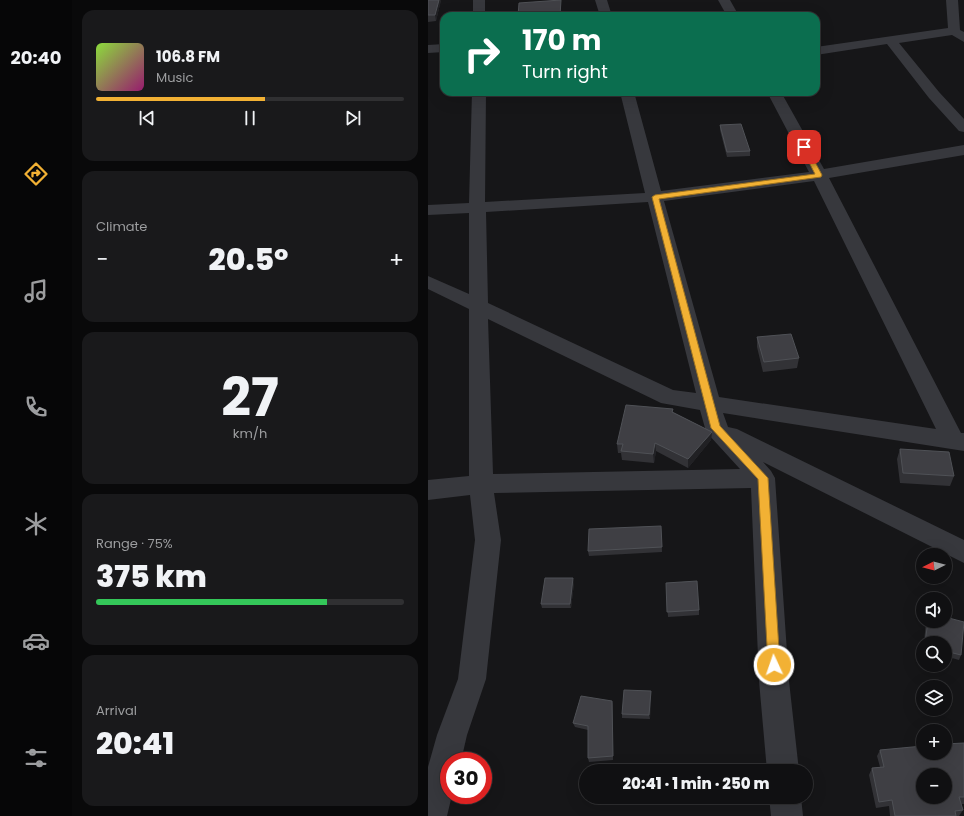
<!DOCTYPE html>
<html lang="en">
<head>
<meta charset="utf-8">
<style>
  body { margin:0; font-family:Poppins,sans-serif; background:#19191b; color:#f1f3f6; height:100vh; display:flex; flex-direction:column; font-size:15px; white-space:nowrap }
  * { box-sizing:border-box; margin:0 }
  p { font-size:13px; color:#9c9d9f }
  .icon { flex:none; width:22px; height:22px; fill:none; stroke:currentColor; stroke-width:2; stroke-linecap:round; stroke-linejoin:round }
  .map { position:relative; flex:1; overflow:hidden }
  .drawer { display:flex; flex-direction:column; gap:10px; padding:10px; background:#09090a; width:356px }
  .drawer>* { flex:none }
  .banner { position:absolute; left:12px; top:12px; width:380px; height:84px; border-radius:12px; box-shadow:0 4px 16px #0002,0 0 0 1px #303032; background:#0b6e4f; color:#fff; overflow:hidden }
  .needle { width:26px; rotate:264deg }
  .fabs { position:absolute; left:488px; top:548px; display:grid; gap:8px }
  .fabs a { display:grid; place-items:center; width:36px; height:36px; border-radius:50%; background:#101012; box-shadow:0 4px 16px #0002,0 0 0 1px #303032; font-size:20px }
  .speed { position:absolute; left:12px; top:752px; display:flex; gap:8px; font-size:20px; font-weight:700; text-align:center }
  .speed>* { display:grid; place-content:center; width:52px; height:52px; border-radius:50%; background:#101012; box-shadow:0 4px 16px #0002,0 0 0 1px #303032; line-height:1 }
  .speed .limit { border:6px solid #d22; background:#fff; color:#111 }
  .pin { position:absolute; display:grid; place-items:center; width:34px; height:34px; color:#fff; margin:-17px; border-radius:8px; box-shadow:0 2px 6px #0006 }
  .me { position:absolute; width:44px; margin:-22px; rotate:357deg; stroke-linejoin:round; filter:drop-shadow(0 0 3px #0008) }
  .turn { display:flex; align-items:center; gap:14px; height:84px; padding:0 16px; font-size:18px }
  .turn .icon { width:52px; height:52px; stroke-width:2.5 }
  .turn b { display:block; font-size:28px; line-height:34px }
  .big { font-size:30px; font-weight:800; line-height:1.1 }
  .drawer .card { flex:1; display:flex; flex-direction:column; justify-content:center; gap:6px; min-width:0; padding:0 14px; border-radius:12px; background:#19191b }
  .drawer .dial { align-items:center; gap:0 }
  .dial b { font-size:52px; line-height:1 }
  .song { display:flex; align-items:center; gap:12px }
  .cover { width:48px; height:48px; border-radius:6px; background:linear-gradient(135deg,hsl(90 70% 55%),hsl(320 70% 35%)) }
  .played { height:4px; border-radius:2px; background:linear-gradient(90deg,#f2b134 55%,#303032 55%) }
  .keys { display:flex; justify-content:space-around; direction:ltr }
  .heat { display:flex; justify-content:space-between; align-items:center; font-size:22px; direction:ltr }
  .charge { height:6px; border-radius:3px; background:linear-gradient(90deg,#34c759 75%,#303032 0) }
  .trip { position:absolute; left:151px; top:764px; width:234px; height:40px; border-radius:20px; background:#101012; box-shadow:0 4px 16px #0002,0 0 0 1px #303032; font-weight:800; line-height:40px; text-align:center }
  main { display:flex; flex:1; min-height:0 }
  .menu { display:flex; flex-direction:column; width:72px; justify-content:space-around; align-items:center; background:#060607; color:#9c9d9f }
  .menu .icon { width:28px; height:28px }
  .menu .selected { color:#f2b134 }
  .menu b { font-size:18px; color:#f1f3f6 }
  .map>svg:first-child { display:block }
</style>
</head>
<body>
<main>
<nav class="menu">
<b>20:40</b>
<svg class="icon selected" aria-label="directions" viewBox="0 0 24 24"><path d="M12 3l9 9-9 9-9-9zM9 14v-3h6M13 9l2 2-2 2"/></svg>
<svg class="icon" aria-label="music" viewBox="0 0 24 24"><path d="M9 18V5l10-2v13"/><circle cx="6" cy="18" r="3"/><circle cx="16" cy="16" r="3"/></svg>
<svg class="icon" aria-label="phone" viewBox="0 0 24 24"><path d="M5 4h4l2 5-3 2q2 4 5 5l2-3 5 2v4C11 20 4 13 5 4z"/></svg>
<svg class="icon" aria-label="climate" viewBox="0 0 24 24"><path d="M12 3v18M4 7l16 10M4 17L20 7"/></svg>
<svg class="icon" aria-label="car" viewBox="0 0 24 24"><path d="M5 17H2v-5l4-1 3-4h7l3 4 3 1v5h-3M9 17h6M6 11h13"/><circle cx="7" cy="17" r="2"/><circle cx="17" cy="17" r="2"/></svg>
<svg class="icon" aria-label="filters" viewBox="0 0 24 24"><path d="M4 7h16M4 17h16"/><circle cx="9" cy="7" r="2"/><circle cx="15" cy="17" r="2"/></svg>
</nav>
<section class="drawer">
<div class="card">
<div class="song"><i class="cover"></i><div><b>106.8 FM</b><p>Music</p></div></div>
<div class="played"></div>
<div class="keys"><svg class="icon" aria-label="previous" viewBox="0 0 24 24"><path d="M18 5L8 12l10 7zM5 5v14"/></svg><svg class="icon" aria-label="pause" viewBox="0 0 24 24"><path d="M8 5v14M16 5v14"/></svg><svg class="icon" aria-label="next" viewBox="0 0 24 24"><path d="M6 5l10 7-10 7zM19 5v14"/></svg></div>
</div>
<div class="card"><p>Climate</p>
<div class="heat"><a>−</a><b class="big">20.5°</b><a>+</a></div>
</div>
<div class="card dial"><b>27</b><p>km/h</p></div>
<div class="card"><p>Range · 75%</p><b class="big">375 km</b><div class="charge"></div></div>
<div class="card"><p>Arrival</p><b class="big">20:41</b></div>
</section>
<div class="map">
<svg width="536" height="816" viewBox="0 0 536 816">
  <rect width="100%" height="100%" fill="#161618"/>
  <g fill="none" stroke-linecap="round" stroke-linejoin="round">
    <path fill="#37383d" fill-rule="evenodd" d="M45,0H57V16H45Z
      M167,0H179L184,16H172Z
      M290,0H302L311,16H299Z
      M518,0H530L532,30L536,32V42L524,35L471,43L511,92L536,119V132L531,131L501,98L459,44L388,55V47L520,28Z
      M16,44V52L0,53V45Z
      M44,92H58L57,202L217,193L192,92H206L233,191L381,172L339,92H353L396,169L536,145V155L401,178L533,433H536V451L295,413L300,427L309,429L536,540V563L335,462L343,471L347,478L361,681L371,771H339L331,681L323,488L66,493L73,540L58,679L39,735L33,761H21V795H24L19,816H0V767L9,735L30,679L47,540L42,495L0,500V480L41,476V309L0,289V276L41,294V213L0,215V205L41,203ZM386,181L508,429L291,397L236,201ZM220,202L268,393L245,390L60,303L58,212ZM60,319L233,403L272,410L277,428L280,434L312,469L65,474Z
      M341,797H373L375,816H343Z"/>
  </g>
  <path fill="#323236" d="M0,0H13L8,21L0,22Z
    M292,125L322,151V156L299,157L292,130Z
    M329,337L371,358L369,368L335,372L329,347Z
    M245,409V412L284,432L283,440L260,468L228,451L226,463L194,460L193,453H190L189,444Z
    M472,449L526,476L522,486L472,483L469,459Z
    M233,526L234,552L161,556L160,551Z
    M146,583L143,608H114L113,604Z
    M238,583L271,610V615L240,617Z
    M498,621H517L533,655L531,660L517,656V643H496Z
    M223,691V695L222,719L194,718V714Z
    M184,701L185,706V760L161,762L160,758V730L147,727L145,723Z
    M536,743V804H533L535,810L531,816H462L461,806L448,808L441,775L444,768L452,767L449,756L452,750Z"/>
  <path fill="#212124" d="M11,0H13L8,21L7,15Z
    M284,432L283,440L260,468V459Z
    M227,443L228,451L226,463L225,454Z
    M145,578L146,583L143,608L142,604Z
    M223,691V695L222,719L221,715Z
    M184,701L185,706V760V756Z"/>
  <path fill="#3f3f44" stroke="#4f5156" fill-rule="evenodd" d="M0,0H11L7,15H0Z
    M133,0L132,16H90L91,3Z
    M313,124L322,151L299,152L292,125Z
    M363,334L371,358L336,362L329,337Z
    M198,405L245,409L244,412L284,432L260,459L227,443L225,454L193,451L195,444H189Z
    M472,449L521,452L526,476L475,473Z
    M233,526L234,547L160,551L161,529Z
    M117,578H145L142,604H113Z
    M269,581L271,610L239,612L238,583Z
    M517,617L536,622L533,655L517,651V643H497L500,621H517Z
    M196,690L223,691L221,715L194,714Z
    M153,696L184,701L185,756L160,758V726L145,723Z
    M536,743V797H531L535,810L527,811L528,816H467L464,800L451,802L444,768L456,767L452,750L495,746V753H517V744ZM495,775H517V797H495Z"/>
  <path fill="#f2b134" stroke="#9d7322" d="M374,146L379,147L394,175L393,177L231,199L292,426L340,478L352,665L350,669L346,671L341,669L340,665L330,479L283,428L224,197L227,195L387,174L373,147Z"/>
</svg>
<div class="fabs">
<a><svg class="needle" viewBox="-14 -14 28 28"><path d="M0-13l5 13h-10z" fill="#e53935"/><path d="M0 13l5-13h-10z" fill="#9c9d9f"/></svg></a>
<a><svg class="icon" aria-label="sound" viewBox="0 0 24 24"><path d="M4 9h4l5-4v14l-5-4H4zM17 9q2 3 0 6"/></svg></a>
<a><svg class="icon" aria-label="search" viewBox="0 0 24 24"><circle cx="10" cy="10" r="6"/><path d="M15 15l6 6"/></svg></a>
<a><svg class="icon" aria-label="layers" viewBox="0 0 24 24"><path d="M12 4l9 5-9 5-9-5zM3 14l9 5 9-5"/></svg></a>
<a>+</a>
<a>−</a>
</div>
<div class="speed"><div class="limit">30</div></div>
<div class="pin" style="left:376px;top:147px;background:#d93025"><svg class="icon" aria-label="arrive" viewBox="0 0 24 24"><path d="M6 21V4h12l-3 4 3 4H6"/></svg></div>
<svg class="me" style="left:346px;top:665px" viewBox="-20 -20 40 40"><circle r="17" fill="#f2b134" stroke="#fff" stroke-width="3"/><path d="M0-11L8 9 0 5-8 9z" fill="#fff"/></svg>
<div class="trip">20:41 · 1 min · 250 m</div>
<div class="banner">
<div class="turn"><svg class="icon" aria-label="right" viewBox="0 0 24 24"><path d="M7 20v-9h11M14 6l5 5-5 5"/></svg><div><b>170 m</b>Turn right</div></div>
</div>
</div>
</main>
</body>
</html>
